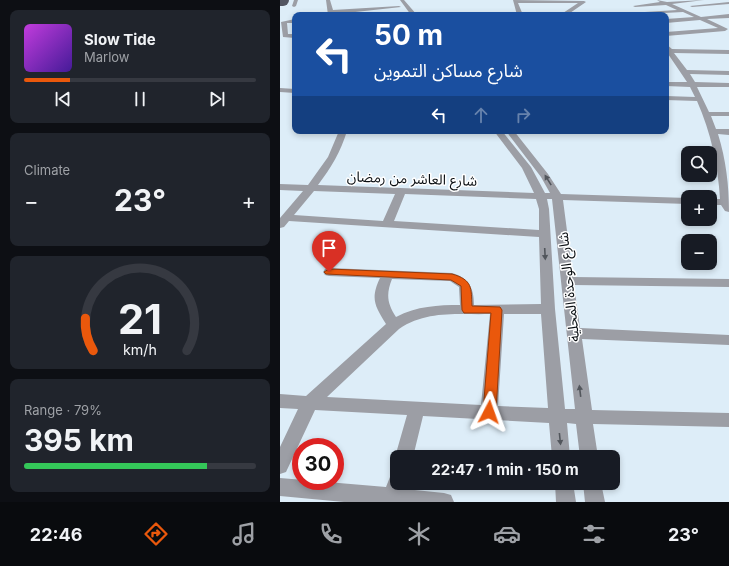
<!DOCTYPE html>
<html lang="en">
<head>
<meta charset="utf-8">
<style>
  body { margin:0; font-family:Inter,"Noto Sans Arabic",sans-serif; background:#20242c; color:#f1f3f6; height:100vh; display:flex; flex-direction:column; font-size:15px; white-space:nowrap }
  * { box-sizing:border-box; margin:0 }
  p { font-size:13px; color:#9ea1a6 }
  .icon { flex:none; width:22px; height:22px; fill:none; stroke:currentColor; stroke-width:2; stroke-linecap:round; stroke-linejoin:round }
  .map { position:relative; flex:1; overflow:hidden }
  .details { display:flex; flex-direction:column; gap:10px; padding:10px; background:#0d0f14; width:280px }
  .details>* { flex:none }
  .top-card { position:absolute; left:12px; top:12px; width:377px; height:122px; border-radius:8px; box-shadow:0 2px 6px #0003; background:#1a4fa0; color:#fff; overflow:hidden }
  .buttons { position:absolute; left:401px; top:146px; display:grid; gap:8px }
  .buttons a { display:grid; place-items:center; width:36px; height:36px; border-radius:8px; background:#171b24; box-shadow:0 2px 6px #0003; font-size:20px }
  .speed { position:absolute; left:12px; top:438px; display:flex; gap:8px; font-size:20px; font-weight:700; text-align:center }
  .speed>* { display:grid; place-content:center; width:52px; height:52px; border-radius:50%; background:#171b24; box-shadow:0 2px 6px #0003; line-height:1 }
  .speed .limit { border:6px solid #d22; background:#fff; color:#111 }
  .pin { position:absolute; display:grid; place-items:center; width:34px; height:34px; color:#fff; margin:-41px -17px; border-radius:50% 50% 50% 0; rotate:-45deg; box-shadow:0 0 4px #0007 }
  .pin .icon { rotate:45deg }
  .me { position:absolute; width:44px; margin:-22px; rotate:4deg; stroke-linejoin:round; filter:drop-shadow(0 0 3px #0008) }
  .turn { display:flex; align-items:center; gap:14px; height:84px; padding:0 16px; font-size:18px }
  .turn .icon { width:52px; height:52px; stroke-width:2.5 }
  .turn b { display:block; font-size:28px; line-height:34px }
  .lanes { display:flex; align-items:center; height:38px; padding:0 16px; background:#0003; justify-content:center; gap:20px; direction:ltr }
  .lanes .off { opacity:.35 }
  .big { font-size:30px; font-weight:700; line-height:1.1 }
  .details .tile { flex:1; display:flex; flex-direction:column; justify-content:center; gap:6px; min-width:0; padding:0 14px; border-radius:8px; background:#20242c }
  .details .dial { align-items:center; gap:0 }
  .dial svg { height:104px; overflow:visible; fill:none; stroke:#363941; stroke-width:7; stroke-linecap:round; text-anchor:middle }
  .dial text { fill:#f1f3f6; stroke:none }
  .song { display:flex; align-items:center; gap:12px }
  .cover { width:48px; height:48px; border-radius:6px; background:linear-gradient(135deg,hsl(290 70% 55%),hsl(260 70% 35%)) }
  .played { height:4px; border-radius:2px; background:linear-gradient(90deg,#ea580c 20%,#363941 20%) }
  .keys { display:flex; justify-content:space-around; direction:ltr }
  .heat { display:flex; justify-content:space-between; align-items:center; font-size:22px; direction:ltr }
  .charge { height:6px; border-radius:3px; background:linear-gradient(90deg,#34c759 79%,#363941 0) }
  .trip { position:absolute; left:110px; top:450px; width:230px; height:40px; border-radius:8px; background:#171b24; box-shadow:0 2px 6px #0003; font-weight:700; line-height:40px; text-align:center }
  .menu { display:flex; height:64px; justify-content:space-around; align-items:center; background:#090b0e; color:#9ea1a6 }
  .menu .icon { width:28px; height:28px }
  .menu .current { color:#ea580c }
  .menu b { font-size:18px; color:#f1f3f6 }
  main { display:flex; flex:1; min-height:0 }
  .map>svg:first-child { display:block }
</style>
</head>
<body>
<main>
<section class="details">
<div class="tile">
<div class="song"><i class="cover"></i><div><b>Slow Tide</b><p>Marlow</p></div></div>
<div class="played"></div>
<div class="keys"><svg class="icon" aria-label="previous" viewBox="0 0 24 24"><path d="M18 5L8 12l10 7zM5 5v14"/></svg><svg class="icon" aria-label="pause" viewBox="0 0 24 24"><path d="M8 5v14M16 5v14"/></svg><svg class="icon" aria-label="next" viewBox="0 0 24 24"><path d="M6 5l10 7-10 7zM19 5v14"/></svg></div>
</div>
<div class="tile"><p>Climate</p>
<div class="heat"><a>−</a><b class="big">23°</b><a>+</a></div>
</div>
<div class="tile dial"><svg viewBox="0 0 100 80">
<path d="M14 69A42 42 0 1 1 86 69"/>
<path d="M14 69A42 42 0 0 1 8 44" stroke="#ea580c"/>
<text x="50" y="56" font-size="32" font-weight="700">21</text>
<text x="50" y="72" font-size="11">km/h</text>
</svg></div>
<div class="tile"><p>Range · 79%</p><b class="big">395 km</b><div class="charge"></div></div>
</section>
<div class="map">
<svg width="449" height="502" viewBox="0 0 449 502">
  <rect width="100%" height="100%" fill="#ddedf8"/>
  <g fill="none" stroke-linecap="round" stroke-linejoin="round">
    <path fill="#9c9ea5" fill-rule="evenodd" d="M14,0H18L16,6L14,7L12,6Z
      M46,0H50L53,10L119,6L121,7L48,15Z
      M120,0H124L137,15H131Z
      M233,0L304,1L306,2L287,15H280L298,3H238L243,15H237Z
      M377,0L387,2L424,0L392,4L421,17L449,14V18L427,19L448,29L445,31L386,36V32L438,28L420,20L386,23V19L414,17L403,12L346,15L349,13L397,10L386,5L355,7L353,6L380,2Z
      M449,2V4L412,7L410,6Z
      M15,19V23H7L8,34H15V38L3,37L1,22Z
      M386,44L392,49L449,50V54L394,53L407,70L449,71V75L410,74L415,82L449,83V87H417L429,112H449V116H431L436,129H449V135L438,134C446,160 449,185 449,212L445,211L441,205H430V199H440C438,165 431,133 417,101L386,100V96L415,97L410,87L386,86V82H407L386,51Z
      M0,88L15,89V93L0,92Z
      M59,131H67C61,151 51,168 38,185L254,193L242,168L214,131H222L251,167L265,193H270L261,177L226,131H234L268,174L281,194L408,198V204L283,200L293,277L449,279V287L294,285L300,328L449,335V345L302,339L312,410L449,413V427L313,424L318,457H300L296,424L287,423L290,457H272L269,423L143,416L133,457H117V461L115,457L127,415L35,410L6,472L0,474V447L18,409L0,408V394L26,396L106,324C95,306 90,299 100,278L49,276L45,275L43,272L45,269L49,268L172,273C189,278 194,288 194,305L261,304L259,237L9,221L4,227L0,228V218L23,191L0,190V184L28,185L48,157ZM34,191L115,194L103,221L14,215ZM125,194L256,199L259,209V230L114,221ZM267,199H272L295,409H285L275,309L269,209ZM112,279L170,281L179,287L180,305C158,305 137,306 116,317C107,303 106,294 112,279ZM210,314L201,405L47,397L119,329C147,310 178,315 210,314ZM224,314H261L268,408L218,406Z
      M117,474V483H126L125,489L164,493L171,495L174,502H64L0,496V478L106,487L110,477Z
      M275,483H293L296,502H276Z
      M303,483H321L325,502H305Z"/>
    <path stroke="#525561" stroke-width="12" d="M0,0H3"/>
  </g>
  <defs><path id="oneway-solid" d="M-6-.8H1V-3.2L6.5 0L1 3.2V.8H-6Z"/></defs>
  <g fill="#52565c">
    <use href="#oneway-solid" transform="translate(268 180) rotate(-122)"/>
    <use href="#oneway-solid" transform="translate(265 254) rotate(87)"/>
    <use href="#oneway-solid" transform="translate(300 391) rotate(-97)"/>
    <use href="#oneway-solid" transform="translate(280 439) rotate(84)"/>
  </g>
  <path fill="#ea580c" stroke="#983908" d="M49,269L172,274C193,280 191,288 192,306L220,307L222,310L216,412L214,416L209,418L205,416L203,412L211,313H184L182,310L181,286L171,280L46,274L44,272Z"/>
  <g text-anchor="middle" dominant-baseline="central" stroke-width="3" stroke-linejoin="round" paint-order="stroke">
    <g font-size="14" fill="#090e12" stroke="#fff">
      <text transform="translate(132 178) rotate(2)">شارع العاشر من رمضان</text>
      <text transform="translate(288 287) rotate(-96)">شارع الوحدة المحلية</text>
    </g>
  </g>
</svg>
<div class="buttons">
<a><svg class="icon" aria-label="search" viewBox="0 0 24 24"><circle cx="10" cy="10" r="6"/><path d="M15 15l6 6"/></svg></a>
<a>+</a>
<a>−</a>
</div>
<div class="speed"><div class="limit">30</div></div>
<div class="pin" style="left:49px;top:272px;background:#d93025"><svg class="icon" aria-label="arrive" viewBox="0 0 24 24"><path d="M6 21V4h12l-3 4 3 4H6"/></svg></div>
<svg class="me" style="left:209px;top:412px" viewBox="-20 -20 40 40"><path d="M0-17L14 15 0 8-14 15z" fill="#ea580c" stroke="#fff" stroke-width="4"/></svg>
<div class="trip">22:47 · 1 min · 150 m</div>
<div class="top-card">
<div class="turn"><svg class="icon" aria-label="left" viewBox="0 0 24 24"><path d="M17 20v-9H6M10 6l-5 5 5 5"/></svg><div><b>50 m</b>شارع مساكن التموين</div></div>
<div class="lanes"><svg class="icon" aria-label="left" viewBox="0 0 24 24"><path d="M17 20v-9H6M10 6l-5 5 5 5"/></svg><svg class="icon off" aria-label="ahead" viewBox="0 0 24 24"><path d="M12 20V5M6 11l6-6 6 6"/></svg><svg class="icon off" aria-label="right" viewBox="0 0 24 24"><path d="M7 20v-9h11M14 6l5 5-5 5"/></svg></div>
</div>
</div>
</main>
<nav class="menu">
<b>22:46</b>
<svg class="icon current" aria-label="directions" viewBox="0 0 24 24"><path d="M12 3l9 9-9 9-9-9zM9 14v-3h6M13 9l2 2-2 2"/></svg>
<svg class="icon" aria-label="music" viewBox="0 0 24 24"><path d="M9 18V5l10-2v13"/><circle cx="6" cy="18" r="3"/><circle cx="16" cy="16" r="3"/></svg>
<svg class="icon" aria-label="phone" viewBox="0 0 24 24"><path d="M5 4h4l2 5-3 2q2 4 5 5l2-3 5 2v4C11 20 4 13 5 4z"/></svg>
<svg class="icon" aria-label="climate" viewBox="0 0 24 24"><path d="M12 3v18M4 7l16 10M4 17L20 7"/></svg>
<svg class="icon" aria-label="car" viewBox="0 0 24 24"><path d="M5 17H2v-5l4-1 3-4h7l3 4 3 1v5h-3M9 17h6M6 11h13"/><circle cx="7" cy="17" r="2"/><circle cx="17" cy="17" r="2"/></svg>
<svg class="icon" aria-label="filters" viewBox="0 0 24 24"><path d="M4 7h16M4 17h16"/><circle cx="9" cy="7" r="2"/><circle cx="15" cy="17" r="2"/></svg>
<b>23°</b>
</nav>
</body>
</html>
